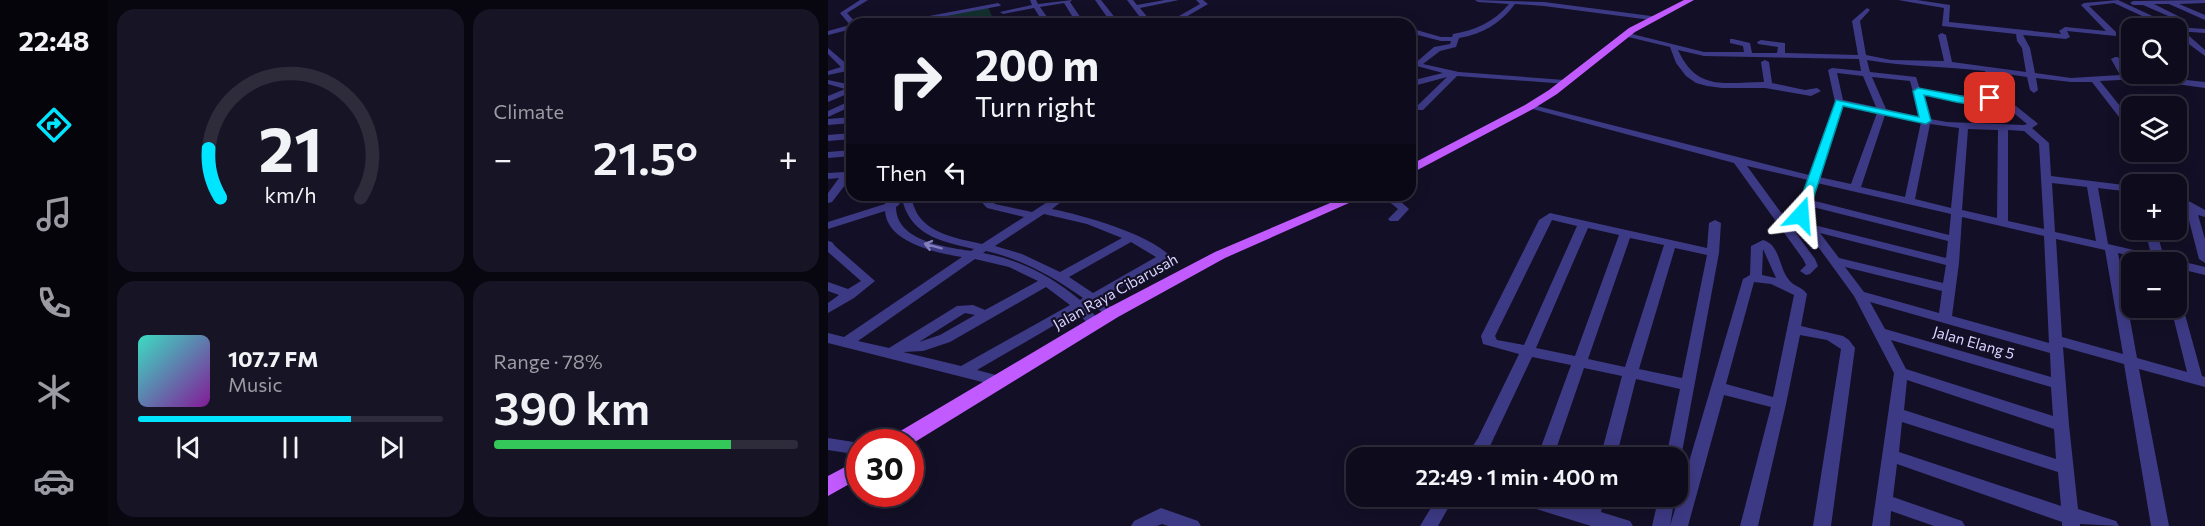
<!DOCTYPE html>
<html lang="en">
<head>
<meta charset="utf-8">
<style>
  body { margin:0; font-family:Commissioner,sans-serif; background:#171425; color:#f1f3f6; height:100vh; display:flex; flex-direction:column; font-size:22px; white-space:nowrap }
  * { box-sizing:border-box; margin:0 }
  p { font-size:20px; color:#9b9ba3 }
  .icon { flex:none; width:33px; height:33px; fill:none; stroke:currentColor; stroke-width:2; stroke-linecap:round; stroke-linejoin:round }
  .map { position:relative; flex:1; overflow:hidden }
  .sheet { display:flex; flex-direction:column; gap:9px; padding:9px; background:#08060f; width:720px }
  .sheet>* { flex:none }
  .hud { position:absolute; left:18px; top:18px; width:570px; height:183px; border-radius:18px; box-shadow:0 3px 15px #0003,0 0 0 2px #2e2b3b; background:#0e0b1c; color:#f1f3f6; overflow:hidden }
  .tools { position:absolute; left:1293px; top:18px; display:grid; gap:12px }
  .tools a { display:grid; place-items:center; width:66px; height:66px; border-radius:12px; background:#0e0b1c; box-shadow:0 3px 15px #0003,0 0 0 2px #2e2b3b; font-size:30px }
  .speed { position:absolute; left:18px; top:429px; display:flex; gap:12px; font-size:30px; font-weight:700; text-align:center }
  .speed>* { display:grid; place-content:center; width:78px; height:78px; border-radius:50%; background:#0e0b1c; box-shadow:0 3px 15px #0003,0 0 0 2px #2e2b3b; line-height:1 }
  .speed .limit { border:9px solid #d22; background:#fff; color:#111 }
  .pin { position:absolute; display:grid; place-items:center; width:51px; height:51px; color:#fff; margin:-26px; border-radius:12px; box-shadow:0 3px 9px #0006 }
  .me { position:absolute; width:66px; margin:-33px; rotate:19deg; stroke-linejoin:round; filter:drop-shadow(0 0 4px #0008) }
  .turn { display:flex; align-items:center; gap:21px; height:126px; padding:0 30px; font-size:27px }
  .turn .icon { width:78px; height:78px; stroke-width:2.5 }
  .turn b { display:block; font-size:42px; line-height:51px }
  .then { display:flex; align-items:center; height:57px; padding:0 30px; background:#0003; gap:12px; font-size:22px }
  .big { font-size:45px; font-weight:600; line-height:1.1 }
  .sheet .card { flex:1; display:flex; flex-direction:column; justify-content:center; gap:9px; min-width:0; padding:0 21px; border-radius:18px; background:#171425 }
  .sheet .dial { align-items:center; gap:0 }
  .dial svg { height:156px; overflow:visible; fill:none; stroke:#2e2b3b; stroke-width:7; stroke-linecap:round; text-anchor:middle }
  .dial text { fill:#f1f3f6; stroke:none }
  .song { display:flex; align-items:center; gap:18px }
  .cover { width:72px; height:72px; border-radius:9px; background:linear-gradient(135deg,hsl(170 70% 55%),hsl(290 70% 35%)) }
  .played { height:6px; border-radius:3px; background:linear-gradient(90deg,#00e5ff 70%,#2e2b3b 70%) }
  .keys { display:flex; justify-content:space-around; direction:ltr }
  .heat { display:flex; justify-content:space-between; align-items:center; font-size:33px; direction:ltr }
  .charge { height:9px; border-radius:4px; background:linear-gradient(90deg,#34c759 78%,#2e2b3b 0) }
  .sheet .tiles { flex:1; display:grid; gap:9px; grid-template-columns:repeat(2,1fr) }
  .trip { position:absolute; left:518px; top:447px; width:342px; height:60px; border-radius:18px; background:#0e0b1c; box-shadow:0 3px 15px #0003,0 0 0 2px #2e2b3b; font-weight:600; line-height:60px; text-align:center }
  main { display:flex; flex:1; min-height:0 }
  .dock { display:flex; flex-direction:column; width:108px; justify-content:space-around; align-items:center; background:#06040b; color:#9b9ba3 }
  .dock .icon { width:42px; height:42px }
  .dock .selected { color:#00e5ff }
  .dock b { font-size:27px; color:#f1f3f6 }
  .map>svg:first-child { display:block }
</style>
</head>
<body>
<main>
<nav class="dock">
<b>22:48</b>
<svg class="icon selected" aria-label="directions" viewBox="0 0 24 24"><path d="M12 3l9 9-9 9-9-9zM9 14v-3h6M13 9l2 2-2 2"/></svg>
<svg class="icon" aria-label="music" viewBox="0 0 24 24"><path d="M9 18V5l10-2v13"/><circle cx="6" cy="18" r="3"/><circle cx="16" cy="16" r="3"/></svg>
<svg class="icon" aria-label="phone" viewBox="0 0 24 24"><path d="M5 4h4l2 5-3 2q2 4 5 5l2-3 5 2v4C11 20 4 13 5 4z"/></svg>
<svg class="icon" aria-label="climate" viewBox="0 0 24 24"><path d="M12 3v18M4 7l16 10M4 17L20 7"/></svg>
<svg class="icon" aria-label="car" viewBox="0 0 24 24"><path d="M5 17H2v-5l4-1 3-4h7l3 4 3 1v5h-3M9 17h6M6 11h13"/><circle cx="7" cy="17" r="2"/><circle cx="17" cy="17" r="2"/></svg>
</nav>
<section class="sheet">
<div class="tiles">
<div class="card dial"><svg viewBox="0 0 100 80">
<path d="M14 69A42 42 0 1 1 86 69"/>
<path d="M14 69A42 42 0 0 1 8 44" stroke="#00e5ff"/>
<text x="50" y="56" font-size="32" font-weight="700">21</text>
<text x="50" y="72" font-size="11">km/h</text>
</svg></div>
<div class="card"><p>Climate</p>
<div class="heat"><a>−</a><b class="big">21.5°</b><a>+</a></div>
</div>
<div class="card">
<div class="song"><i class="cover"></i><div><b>107.7 FM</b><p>Music</p></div></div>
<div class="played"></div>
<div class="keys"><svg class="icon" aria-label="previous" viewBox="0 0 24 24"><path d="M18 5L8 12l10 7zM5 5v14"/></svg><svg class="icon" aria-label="pause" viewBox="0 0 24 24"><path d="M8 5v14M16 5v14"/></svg><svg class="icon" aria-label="next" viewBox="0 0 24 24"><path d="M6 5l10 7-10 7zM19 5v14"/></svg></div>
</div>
<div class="card"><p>Range · 78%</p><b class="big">390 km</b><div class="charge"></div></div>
</div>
</section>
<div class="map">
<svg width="1377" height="526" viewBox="0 0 1377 526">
  <rect width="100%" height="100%" fill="#130f26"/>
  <path fill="#12302f" d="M160,7L166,21L147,24H69Z"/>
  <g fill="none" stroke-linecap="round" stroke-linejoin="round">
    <path fill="#3d3a85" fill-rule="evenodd" d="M32,0H40L19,13L29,24H24V29L0,35V31L22,25L12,13Z
      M202,0H208L210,4L244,0L242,2L257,24H249L236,3L212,7L224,24H216L206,8L175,14L172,12L204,5Z
      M267,0H273L292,24H284Z
      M299,0H305L309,5L337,0H351L312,8L325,24H317Z
      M368,0H375L380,4L346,24H337L372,4Z
      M647,0L716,2L823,16L826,18L823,20L716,6L687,4C673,23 655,34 631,38L628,47L612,51L595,64L631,72L736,80H739V84L629,76L595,110H589V106L619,77L582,87V81L615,73L585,65L606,47L622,44L623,41H613L582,33V30L585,29L613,37H624L625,34C648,30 666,22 681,4L650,2Z
      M1070,0H1089L1122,5L1121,22L1233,34L1231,31L1237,27L1278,31L1253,5L1256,3L1290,0L1348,27L1377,29V33L1348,31V28H1340L1286,3L1261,6L1288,32V36L1239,31L1242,37L1238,39L1195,35L1202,48L1207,73L1243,78L1292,75L1283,59L1287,57H1290L1300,75H1312L1377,82V88L1312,79L1272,81L1304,121V131L1301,130L1264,82H1243L1208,78L1210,90L1206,93L1202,90L1199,77L1165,72L1170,89L1166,95L1168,100L1183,102L1208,122L1210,124L1204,128L1221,143L1223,176L1304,186V192L1270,188L1280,244L1323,254L1317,230H1328L1336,257L1377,267V275L1348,268V262H1327L1290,253L1309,358L1359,372L1343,308H1348V299L1353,300L1374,376L1377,377V387L1311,369L1341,526H1323L1296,364L1235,347L1241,425L1250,509L1288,521L1291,526L1252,524V526H1234V522L1069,464L1065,497L1134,521L1137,526H1106L1063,511L1062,526H1044L1066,373L1026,296L967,215L980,180L919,166L987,259L990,266L982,274L978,275L972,271L978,265L975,259L906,163L697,107L701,104L981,175L1007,102L1000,70L1004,68L1033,71L1031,59L876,56L850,50C869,92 897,82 936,82L933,62L937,60L941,62L944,83L977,90L989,88L993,91L983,96L937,88H894L879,86L868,83L858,76L848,63L842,47L796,36V32L876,52H916L915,46L902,43V39H905L922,43L924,53H949L950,47L930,44L929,42L933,40L957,43V53L1030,55L1024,21L1039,8L1042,10L1032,21L1038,55L1063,60L1116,61L1110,35L1114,33L1118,35L1124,62L1198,72L1194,48L1189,41L1188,34L1114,26L1116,8ZM1039,60C1078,67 1118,66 1157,71L1162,89L1158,95L1159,99L1092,89L1088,77L1042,72ZM1009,73L1035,76L1048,107L1015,100ZM1044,77L1082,81L1092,117L1058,109ZM1094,94L1177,106L1199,124L1196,125L1119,122L1102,119ZM1014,105L1049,113L1023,184L991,177ZM1057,115L1093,122L1077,197L1033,187ZM1102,124L1131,128L1123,208L1087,199ZM1140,129L1170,130L1169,218L1134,210ZM1180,130L1196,131L1211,144L1216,229L1180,221ZM989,183L1123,214L1121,235L983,200ZM1224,183L1259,187L1268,241L1227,232ZM981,206L1120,241L1118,258L986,225L979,215ZM1134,217L1216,236L1221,343L1124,316L1131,263ZM992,233L1118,265L1115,283L1011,258ZM1228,239L1277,250L1295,354L1234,337ZM1017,267L1114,291L1111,313L1036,292ZM1042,302L1222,353L1223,377L1057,329ZM1063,340L1223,387L1225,416L1078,369ZM1079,380L1226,429L1228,459L1076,410ZM1074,422L1230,472L1233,506L1071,452Z
      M1377,0V3L1351,4L1377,15V20L1341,4H1326L1358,20L1354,22L1315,5H1305L1302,3L1305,1Z
      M170,3L173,5L172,6L75,24H59Z
      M1348,32L1360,35L1377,50V56L1354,39L1348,37Z
      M0,48L21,66H24V70L0,75V71L13,67L0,54Z
      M0,80L24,85V92L0,102V96L17,89L0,84Z
      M24,100V106L0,117V111Z
      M24,117V123L0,125V119Z
      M24,133V139L0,141V135Z
      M24,150V156L0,158V152Z
      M24,166V176L4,202L0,203V193L11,178L0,179V173L16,172L20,167Z
      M1348,194L1377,210V217L1370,215L1377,239V263L1371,259L1358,209L1348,202Z
      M58,195H68V201L72,204L68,207C68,241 117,247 143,251L146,249C111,241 81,235 73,195H83C84,200 85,205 87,209C97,234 132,239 154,244L196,217L159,208L147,195H158L167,204L204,212L230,195H242L224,209C254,215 322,234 343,257L273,299L291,313L289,316H279L263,304L259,307L274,323L272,326H262L249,312L149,370L175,377L177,381L175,385L170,386L0,343V333L16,337L134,257C109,253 59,243 57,211L0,229V222L57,204ZM216,214L259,224L294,238L232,272L194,254L167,246ZM303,242L328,257L265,293L241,277ZM158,251C194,259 226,277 255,298L252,300C223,276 193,260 155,253ZM147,259L181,267L210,281L157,310L145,305L129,306L61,348L30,341ZM218,287L242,305L133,366L75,352L95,351L122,342ZM137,313L147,315L112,335L91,342Z
      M553,195H565L581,209L570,221H562L560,219L570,209Z
      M722,213L879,248L881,223L887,220L893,223L891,253L852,463L849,464V458H838L852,389L808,379L788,458H772L794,376L756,368L725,458H709L743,365L704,357L662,446L654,458H637L650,438L691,354L655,344L653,336L711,220ZM724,220L749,226L696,345L669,340L667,336ZM760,228L791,235L747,356L708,348ZM802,238L836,245L797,367L760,359ZM847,248L879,255L854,378L811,369Z
      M935,240C954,245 950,272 964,283C969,287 975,288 979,294L973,326L1015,336L1021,340L1027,348L1003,526H985L1013,349L999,340L972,335L958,404L930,526H912L943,407L896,395L860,526H842L915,279L922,275L923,246ZM935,249L948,278L934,275ZM926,282L943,284L966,295L945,397L898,384Z
      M0,241L4,242L7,246L47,281L26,298L0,313V303L11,295L0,291V282L20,289L33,281L0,252Z
      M0,438L32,443V455L0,450Z
      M610,496H627L610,526H592Z
      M681,496H717L757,508L760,496H777L773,512L802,521L805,526H763L689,503L683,501Z
      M831,496H847L842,526H824Z
      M333,508L370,521L373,526H340L334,524L329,526H303L306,521Z"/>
    <path fill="#c25bff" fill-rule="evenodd" d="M856,0H866L807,32L729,94L705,109L582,174V165L697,105L721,90L801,28Z
      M521,195H539L397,258L290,317L82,445V442H61L64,436L278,309L387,252Z
      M32,459V478L0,496V476Z"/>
  </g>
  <defs><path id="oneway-shaft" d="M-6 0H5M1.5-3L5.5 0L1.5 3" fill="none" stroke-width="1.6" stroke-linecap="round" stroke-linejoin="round" transform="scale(1.5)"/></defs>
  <use stroke="#837fbc" href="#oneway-shaft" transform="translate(105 246) rotate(-165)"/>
  <path fill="#00e5ff" stroke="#0095a6" stroke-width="1.5" d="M1090,88L1149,99H1158L1162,95L1169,102C1156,111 1113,98 1096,95L1103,121L1098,124L1015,106L980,215L978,218H969L967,215L1008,100L1091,117L1085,91Z"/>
  <g text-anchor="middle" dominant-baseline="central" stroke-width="4.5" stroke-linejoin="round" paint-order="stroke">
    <g font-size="15" fill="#d9d4ff" stroke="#130f26">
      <text transform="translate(287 291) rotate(-29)">Jalan Raya Cibarusah</text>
      <text transform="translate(1146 342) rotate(16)">Jalan Elang 5</text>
    </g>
  </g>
</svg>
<div class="tools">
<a><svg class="icon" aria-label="search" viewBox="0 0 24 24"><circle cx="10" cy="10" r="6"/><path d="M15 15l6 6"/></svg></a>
<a><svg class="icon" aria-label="layers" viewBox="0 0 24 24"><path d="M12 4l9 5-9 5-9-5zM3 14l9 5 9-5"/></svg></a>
<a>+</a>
<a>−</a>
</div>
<div class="speed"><div class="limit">30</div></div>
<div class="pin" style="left:1162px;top:98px;background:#d93025"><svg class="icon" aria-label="arrive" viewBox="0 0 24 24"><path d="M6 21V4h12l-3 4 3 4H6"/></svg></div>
<svg class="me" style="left:973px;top:215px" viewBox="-20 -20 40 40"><path d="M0-17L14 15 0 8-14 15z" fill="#00e5ff" stroke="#fff" stroke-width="4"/></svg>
<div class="trip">22:49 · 1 min · 400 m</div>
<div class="hud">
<div class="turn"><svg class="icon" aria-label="right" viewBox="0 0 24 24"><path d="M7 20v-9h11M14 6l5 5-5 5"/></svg><div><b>200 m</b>Turn right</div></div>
<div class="then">Then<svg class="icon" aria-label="left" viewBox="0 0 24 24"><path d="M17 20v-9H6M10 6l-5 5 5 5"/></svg></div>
</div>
</div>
</main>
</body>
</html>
